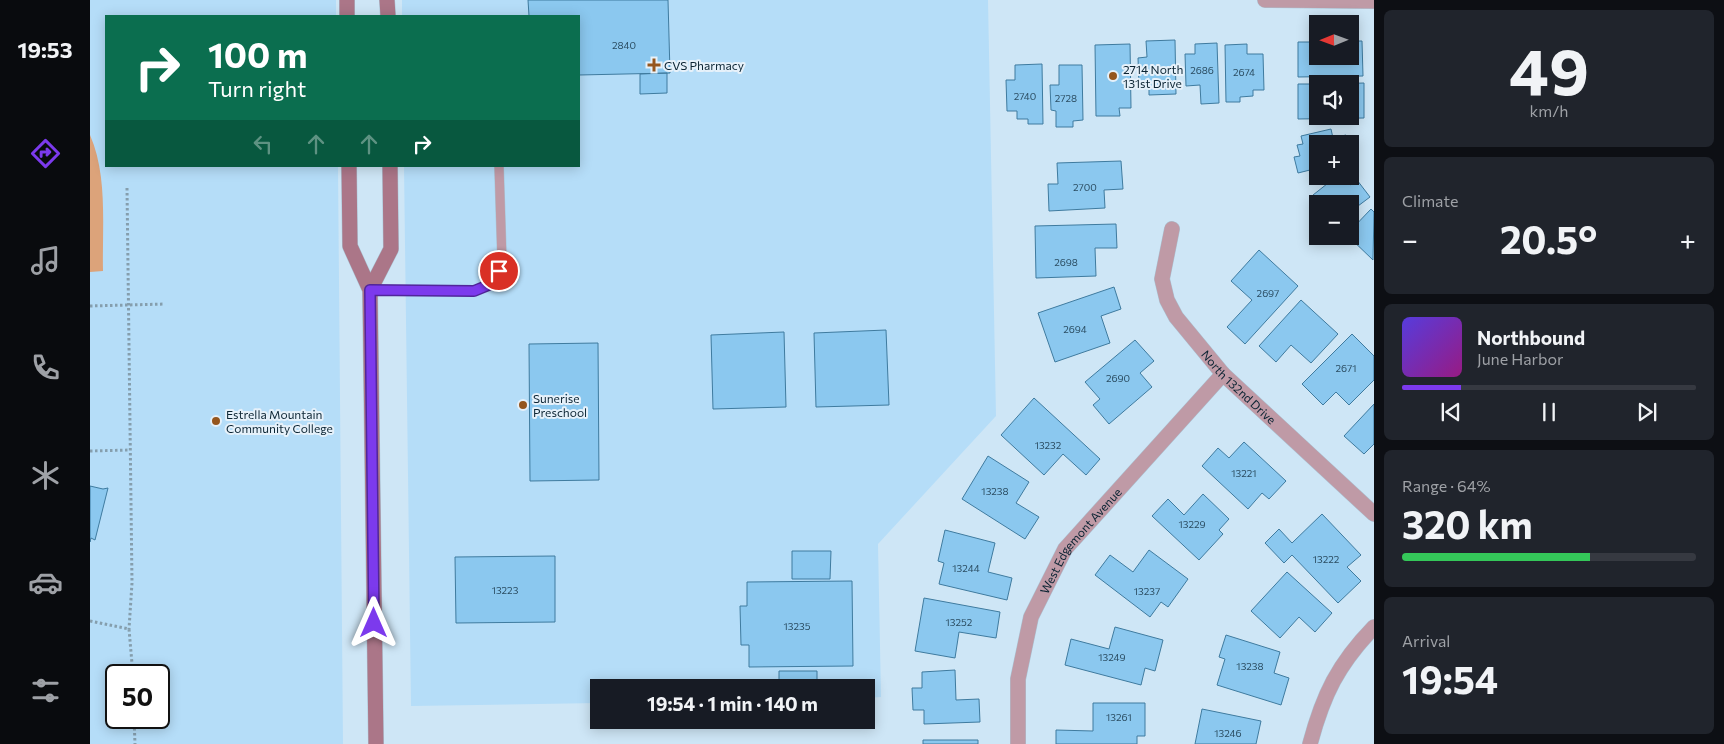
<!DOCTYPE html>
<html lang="en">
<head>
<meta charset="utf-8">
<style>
  body { margin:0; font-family:Commissioner,sans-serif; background:#20242c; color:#f1f3f6; height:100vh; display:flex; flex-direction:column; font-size:19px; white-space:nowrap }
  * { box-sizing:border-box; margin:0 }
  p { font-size:16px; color:#9ea1a6 }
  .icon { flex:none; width:28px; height:28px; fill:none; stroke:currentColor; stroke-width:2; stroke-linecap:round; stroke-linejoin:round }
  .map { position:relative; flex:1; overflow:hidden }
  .sheet { display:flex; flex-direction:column; gap:10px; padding:10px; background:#0d0f14; width:350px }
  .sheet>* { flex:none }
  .banner { position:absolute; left:15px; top:15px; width:475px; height:152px; border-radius:0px; box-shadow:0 2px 12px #0003; background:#0b6e4f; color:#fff; overflow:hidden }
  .needle { width:32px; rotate:269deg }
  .buttons { position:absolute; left:1219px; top:15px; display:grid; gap:10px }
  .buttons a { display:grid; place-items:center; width:50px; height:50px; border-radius:0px; background:#171b24; box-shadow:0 2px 12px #0003; font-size:25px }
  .speed { position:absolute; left:15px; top:664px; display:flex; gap:10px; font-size:25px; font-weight:700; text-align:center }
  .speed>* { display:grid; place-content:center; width:65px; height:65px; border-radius:50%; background:#171b24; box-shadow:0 2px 12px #0003; line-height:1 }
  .speed .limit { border:2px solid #111; border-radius:8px; background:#fff; color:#111 }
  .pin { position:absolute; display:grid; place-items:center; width:42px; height:42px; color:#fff; margin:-21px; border:2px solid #fff; border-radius:50%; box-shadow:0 1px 5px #0007 }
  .me { position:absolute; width:55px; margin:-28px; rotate:0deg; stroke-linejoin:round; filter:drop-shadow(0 0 4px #0008) }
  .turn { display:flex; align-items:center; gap:18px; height:105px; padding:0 20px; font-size:22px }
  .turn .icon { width:65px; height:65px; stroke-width:2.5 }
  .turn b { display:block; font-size:35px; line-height:42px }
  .lanes { display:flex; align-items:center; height:48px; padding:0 20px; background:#0003; justify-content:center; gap:25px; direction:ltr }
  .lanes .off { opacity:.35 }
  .big { font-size:38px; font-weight:700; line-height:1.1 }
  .sheet .card { flex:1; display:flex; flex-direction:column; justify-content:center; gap:8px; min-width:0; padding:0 18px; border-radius:8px; background:#20242c }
  .sheet .dial { align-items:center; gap:0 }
  .dial b { font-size:65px; line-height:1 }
  .song { display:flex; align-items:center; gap:15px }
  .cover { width:60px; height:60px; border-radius:8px; background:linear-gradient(135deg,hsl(250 70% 55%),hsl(310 70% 35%)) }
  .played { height:5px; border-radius:2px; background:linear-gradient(90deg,#7c3aed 20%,#363941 20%) }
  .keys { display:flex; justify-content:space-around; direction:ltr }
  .heat { display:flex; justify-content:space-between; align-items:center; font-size:28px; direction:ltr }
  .charge { height:8px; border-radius:4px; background:linear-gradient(90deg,#34c759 64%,#363941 0) }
  .trip { position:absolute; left:500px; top:679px; width:285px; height:50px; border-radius:0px; background:#171b24; box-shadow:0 2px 12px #0003; font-weight:700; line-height:50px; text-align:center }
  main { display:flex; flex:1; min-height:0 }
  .menu { display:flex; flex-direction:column; width:90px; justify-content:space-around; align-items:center; background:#090b0e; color:#9ea1a6 }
  .menu .icon { width:35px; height:35px }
  .menu .selected { color:#7c3aed }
  .menu b { font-size:22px; color:#f1f3f6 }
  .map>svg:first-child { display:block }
</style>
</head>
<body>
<main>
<nav class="menu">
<b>19:53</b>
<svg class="icon selected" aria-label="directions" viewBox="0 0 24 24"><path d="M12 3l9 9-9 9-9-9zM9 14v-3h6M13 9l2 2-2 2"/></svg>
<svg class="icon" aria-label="music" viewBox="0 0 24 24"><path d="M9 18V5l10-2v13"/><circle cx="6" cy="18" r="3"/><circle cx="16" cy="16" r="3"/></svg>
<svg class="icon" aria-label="phone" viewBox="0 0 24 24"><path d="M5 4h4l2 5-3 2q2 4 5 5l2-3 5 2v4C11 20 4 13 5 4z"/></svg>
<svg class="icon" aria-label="climate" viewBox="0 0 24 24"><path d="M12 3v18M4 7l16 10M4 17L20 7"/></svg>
<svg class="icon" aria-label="car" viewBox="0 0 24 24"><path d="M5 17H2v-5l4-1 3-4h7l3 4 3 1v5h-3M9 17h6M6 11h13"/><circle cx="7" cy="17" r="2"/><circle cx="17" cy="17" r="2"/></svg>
<svg class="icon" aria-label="filters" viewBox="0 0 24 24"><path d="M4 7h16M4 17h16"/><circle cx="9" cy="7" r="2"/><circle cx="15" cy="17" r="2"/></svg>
</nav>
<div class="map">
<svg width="1284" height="744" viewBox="0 0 1284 744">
  <rect width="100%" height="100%" fill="#cee6f6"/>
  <path fill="#b5ddf8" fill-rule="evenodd" d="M0,0H246V16H16V166H248L253,744H0ZM26,675H69V718H26Z
    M312,0H898L906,416L788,544L791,697L776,698V688H509V703L321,706L314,166H489V16H312Z"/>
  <path fill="#dca37a" d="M0,135C18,176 12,227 13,271L0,272Z"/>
  <path fill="#8bc8ef" stroke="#3f7b9f" d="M438,0H578L580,73L489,75V16H439Z
    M1085,40L1086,94L1059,95V87H1049L1048,58L1057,57L1056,41Z
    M1260,41H1272L1273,76L1208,77V42H1228V56H1260Z
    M1127,43L1129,103L1111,104L1110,85L1096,86L1095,54H1105V44Z
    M1040,44L1041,108H1029L1030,116H1006L1005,45Z
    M1157,44V54H1173L1174,90H1163V96L1150,97V102H1136L1135,45Z
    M952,64L953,124H938V119H927V111H917L916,80H925V65Z
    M969,65H992L993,120L983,121V127H966V111L961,110L960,85H969Z
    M577,73V93L550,94V74Z
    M1274,83V118L1208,119V84H1228V116H1260V84H1239Z
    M1241,129L1243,138L1256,135L1258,144H1228V168L1208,173L1204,157L1210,156L1207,145L1213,144L1211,136Z
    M1031,161L1033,189L1014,190L1015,208L959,211L958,184H968L967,163Z
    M1247,176H1253L1260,185L1267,180L1280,197L1260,212V204H1228L1223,195Z
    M1281,209L1284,212L1283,260L1258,236L1260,231Z
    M1026,224L1027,248H1005L1006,276L946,278L945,226Z
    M1169,250L1208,286L1155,344L1137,327L1162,300L1141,281Z
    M1024,287L1031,309L1011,316L1020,343L965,362L948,313Z
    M1211,300L1248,334L1221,363L1201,345L1186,362L1169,346Z
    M796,330L799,405L726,407L724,333Z
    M694,332L696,407L623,409L621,335Z
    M1262,334L1284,356V380L1259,405L1246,392L1233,405L1212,384Z
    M1045,340L1064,361L1050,373L1062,387L1019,424L1003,405L1010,399L995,382Z
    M508,343L509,480L440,481L439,344Z
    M944,398L1010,459L996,475L973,454L954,475L911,435Z
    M1284,404V444L1274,454L1254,436Z
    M1154,442L1196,481L1179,499L1172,493L1158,509L1112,466L1128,448L1139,458Z
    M898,456L939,482L926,503L949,517L935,539L872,499Z
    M0,486L13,489L18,488L5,540L1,538L0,542Z
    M1113,494L1139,519L1129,530L1133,534L1109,560L1062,516L1078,499L1094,515Z
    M1232,514L1271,555L1257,567L1271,581L1248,603L1202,555L1194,563L1175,543L1189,529L1202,543Z
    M855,530L905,543L898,572L922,578L917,600L849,584L854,563L848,561Z
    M1059,550L1098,579L1078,607L1071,602L1060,617L1005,575L1020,555L1043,572Z
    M702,551H741L740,579H702Z
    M465,556V622L366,623L365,557Z
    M1197,572L1242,613L1225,632L1209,617L1190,638L1161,611Z
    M762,581L763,666L659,667V645H651L650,606H657V582Z
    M834,598L910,612L906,638L869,632L865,658L825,651Z
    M1025,627L1073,640L1065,671L1055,668L1051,685L975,665L981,639L1019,649Z
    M1136,635L1190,652L1184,673L1199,678L1191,705L1127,685L1135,659L1129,657Z
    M865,670L866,700L889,699L890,722L834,724V710H823L822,688H832V672Z
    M689,671H727V688H689Z
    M1003,703H1055V736H1047V744H966V730L1003,731Z
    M1112,709L1171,721L1166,744H1105Z
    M833,740H888V744H833Z"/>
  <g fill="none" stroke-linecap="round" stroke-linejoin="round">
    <g stroke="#abc3d3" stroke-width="10">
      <path id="lane" d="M280,290L384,291L406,282L412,260L409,166"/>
    </g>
    <g stroke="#abc3d3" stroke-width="16">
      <g id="street">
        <path d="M1175,0L1284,1"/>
        <path id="s1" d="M1082,229L1072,279L1077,300L1086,317L1133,374L1284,514"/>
        <path id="s2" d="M928,744V679L941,617L975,549L1133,374"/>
        <path d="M1220,744C1233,695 1248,664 1284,627"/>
      </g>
    </g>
    <g stroke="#abc3d3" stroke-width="16">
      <path id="secondary" d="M257,0V16
        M297,0L298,16
        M259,166L260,246L280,290L286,744
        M280,290L301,249L300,166"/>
    </g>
    <path stroke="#859ead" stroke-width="3" stroke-dasharray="2.5 2.5" stroke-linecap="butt" d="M37,188L42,583L39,629
      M0,306L75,304
      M0,451L40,450
      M0,621L39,629L43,675
      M44,718L45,744"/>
    <use href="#lane" stroke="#bf9aa6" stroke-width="9"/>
    <use href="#street" stroke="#bf9aa6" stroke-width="15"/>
    <use href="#secondary" stroke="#ab7688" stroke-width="15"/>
  </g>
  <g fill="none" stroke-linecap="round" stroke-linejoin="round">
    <g stroke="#51269a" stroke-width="12">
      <path id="route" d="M284,623L280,290L384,291L406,282L409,271"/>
    </g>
    <use href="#route" stroke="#7c3aed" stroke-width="9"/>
  </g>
  <g fill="#95561e" stroke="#e6f1fa" stroke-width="2">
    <path d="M561.5 57.5h5v5h5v5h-5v5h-5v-5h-5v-5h5z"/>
    <circle cx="1023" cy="76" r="5"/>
    <circle cx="433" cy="405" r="5"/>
    <circle cx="126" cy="421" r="5"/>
  </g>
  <g text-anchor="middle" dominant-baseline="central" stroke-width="4" stroke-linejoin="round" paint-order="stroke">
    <g font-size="10" fill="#2b4d62">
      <text x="534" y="45">2840</text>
      <text x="1112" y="70">2686</text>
      <text x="1154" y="72">2674</text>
      <text x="935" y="96">2740</text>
      <text x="976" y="98">2728</text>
      <text x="995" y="187">2700</text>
      <text x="976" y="262">2698</text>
      <text x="1178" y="293">2697</text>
      <text x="985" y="329">2694</text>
      <text x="1256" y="368">2671</text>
      <text x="1028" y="378">2690</text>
      <text x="958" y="445">13232</text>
      <text x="1154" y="473">13221</text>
      <text x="905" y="491">13238</text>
      <text x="1102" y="524">13229</text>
      <text x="1236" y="559">13222</text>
      <text x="876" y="568">13244</text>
      <text x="415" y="590">13223</text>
      <text x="1057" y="591">13237</text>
      <text x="869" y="622">13252</text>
      <text x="707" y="626">13235</text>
      <text x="1022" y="657">13249</text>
      <text x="1160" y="666">13238</text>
      <text x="1029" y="717">13261</text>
      <text x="1138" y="733">13246</text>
    </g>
    <g font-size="12" fill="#0b2433" stroke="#e6f1fa" text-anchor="start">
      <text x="574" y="65">CVS Pharmacy</text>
      <text x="1033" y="69">2714 North<tspan x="1033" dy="14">131st Drive</tspan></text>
      <text x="443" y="398">Sunerise<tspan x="443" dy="14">Preschool</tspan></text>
      <text x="136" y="414">Estrella Mountain<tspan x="136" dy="14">Community College</tspan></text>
    </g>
    <g font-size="12" fill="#0b2433" stroke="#e6f1fa">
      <text stroke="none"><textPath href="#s1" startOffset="186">North 132nd Drive</textPath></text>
      <text stroke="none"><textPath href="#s2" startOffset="220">West Edgemont Avenue</textPath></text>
    </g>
  </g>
</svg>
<div class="buttons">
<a><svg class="needle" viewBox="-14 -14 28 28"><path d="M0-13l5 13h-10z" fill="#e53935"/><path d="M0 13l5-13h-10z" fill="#9ea1a6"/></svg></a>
<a><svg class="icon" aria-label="sound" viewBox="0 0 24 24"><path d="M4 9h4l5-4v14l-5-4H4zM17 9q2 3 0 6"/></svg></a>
<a>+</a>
<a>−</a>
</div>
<div class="speed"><div class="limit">50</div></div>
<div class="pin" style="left:409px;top:271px;background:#d93025"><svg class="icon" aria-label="arrive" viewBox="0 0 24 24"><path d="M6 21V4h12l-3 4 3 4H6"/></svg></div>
<svg class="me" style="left:284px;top:623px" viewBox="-20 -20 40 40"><path d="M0-17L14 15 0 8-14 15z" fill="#7c3aed" stroke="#fff" stroke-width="4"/></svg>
<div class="trip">19:54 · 1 min · 140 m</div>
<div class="banner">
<div class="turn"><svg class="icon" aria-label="right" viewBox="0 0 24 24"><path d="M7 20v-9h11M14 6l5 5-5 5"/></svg><div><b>100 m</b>Turn right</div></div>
<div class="lanes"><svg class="icon off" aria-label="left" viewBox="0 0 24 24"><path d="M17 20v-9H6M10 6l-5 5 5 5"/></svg><svg class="icon off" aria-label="ahead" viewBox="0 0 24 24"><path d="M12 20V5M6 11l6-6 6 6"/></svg><svg class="icon off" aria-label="ahead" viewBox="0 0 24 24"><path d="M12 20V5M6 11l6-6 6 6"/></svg><svg class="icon" aria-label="right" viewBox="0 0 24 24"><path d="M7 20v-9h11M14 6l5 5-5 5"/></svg></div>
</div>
</div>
<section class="sheet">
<div class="card dial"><b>49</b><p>km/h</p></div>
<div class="card"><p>Climate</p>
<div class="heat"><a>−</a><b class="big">20.5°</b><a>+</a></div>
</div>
<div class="card">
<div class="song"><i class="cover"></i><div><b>Northbound</b><p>June Harbor</p></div></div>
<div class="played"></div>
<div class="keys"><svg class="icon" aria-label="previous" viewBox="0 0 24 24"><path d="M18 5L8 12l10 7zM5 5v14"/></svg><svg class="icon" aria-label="pause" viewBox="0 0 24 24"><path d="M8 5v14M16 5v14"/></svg><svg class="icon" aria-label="next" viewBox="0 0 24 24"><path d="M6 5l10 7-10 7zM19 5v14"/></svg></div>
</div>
<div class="card"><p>Range · 64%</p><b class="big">320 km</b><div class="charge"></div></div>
<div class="card"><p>Arrival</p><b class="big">19:54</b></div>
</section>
</main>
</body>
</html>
